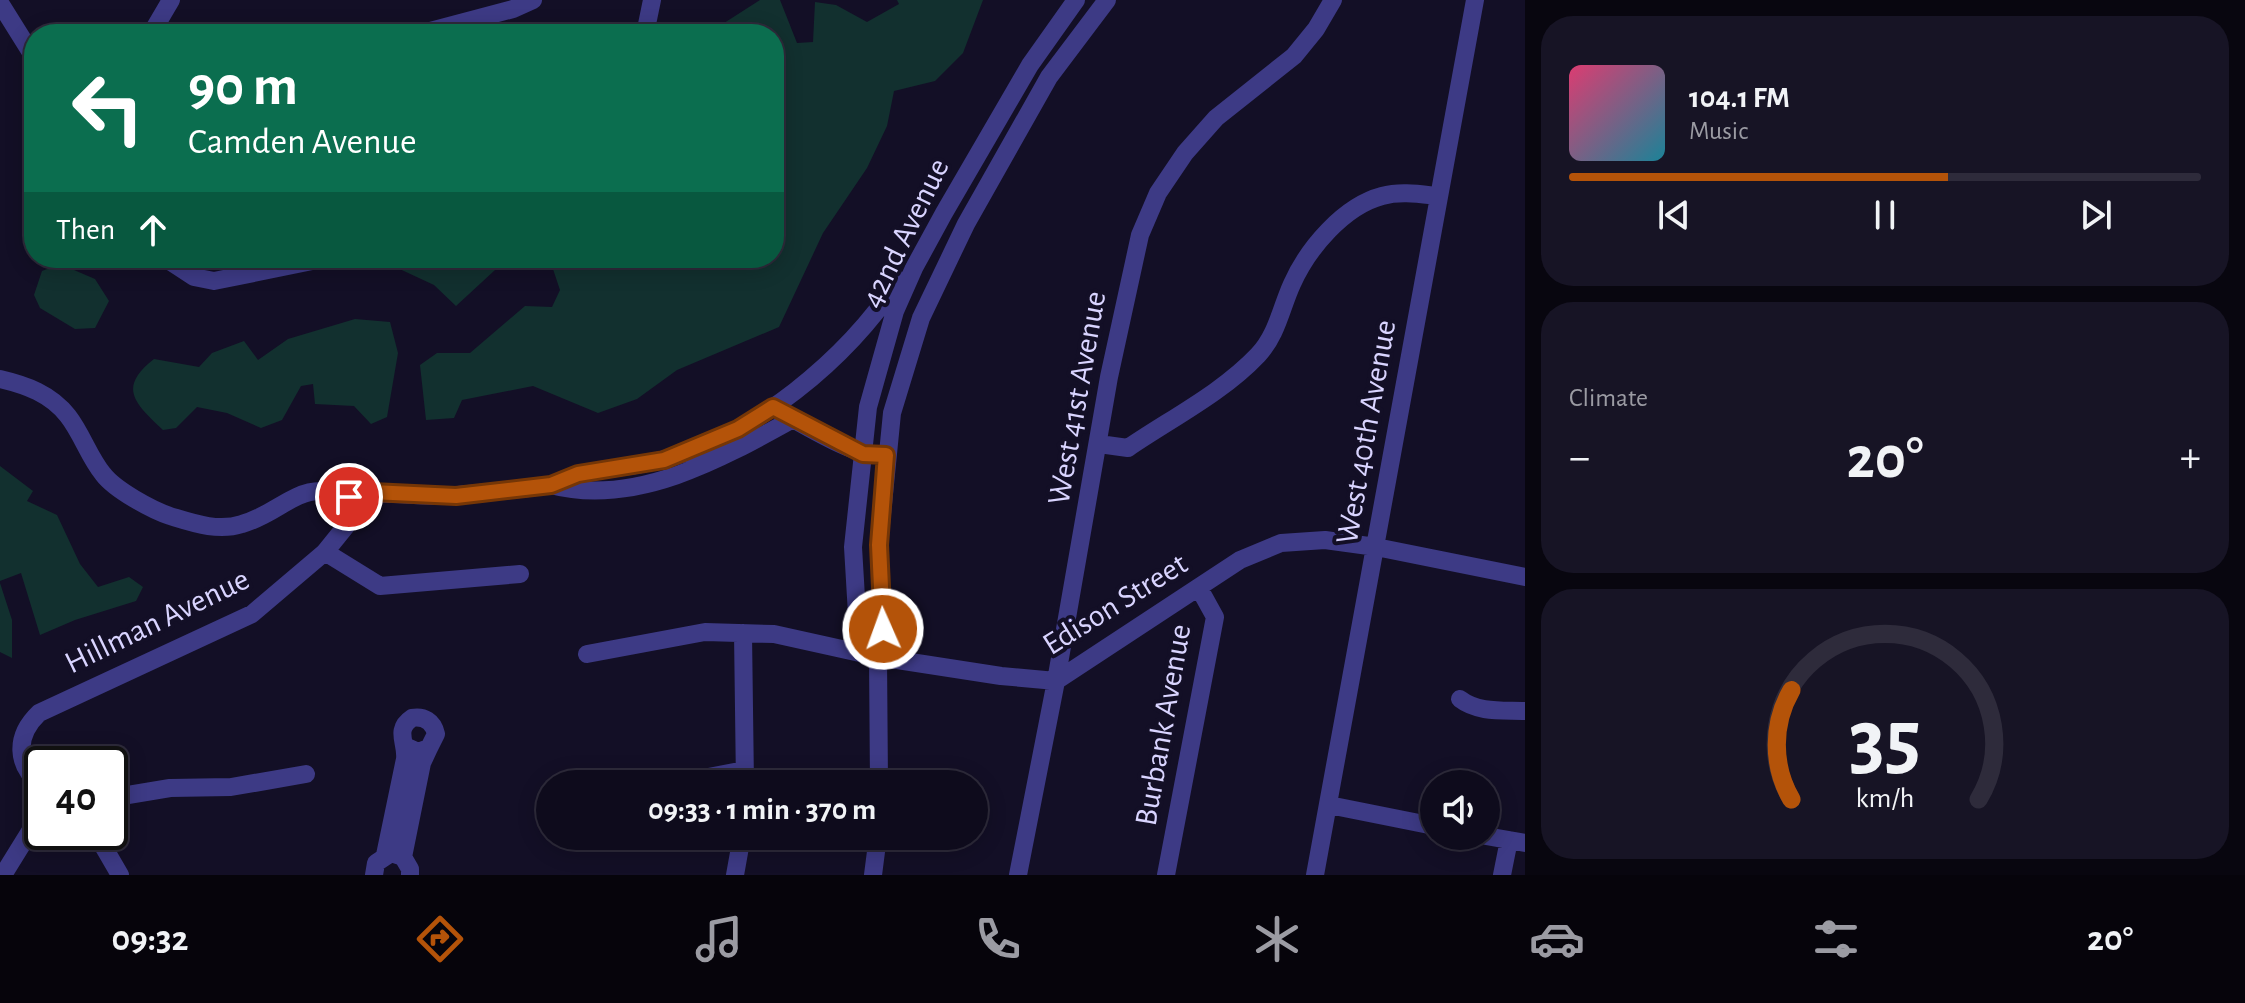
<!DOCTYPE html>
<html lang="en">
<head>
<meta charset="utf-8">
<style>
  body { margin:0; font-family:"Alegreya Sans",sans-serif; background:#171425; color:#f1f3f6; height:100vh; display:flex; flex-direction:column; font-size:30px; white-space:nowrap }
  * { box-sizing:border-box; margin:0 }
  p { font-size:26px; color:#9b9ba3 }
  .icon { flex:none; width:44px; height:44px; fill:none; stroke:currentColor; stroke-width:2; stroke-linecap:round; stroke-linejoin:round }
  .map { position:relative; flex:1; overflow:hidden }
  .details { display:flex; flex-direction:column; gap:16px; padding:16px; background:#08060f; width:720px }
  .details>* { flex:none }
  .top-card { position:absolute; left:24px; top:24px; width:760px; height:244px; border-radius:32px; box-shadow:0 4px 20px #0003,0 0 0 2px #2e2b3b; background:#0b6e4f; color:#fff; overflow:hidden }
  .fabs { position:absolute; left:1420px; top:770px; display:grid; gap:16px }
  .fabs a { display:grid; place-items:center; width:80px; height:80px; border-radius:50%; background:#0e0b1c; box-shadow:0 4px 20px #0003,0 0 0 2px #2e2b3b; font-size:40px }
  .speed { position:absolute; left:24px; top:746px; display:flex; gap:16px; font-size:40px; font-weight:700; text-align:center }
  .speed>* { display:grid; place-content:center; width:104px; height:104px; border-radius:50%; background:#0e0b1c; box-shadow:0 4px 20px #0003,0 0 0 2px #2e2b3b; line-height:1 }
  .speed .limit { border:4px solid #111; border-radius:12px; background:#fff; color:#111 }
  .pin { position:absolute; display:grid; place-items:center; width:68px; height:68px; color:#fff; margin:-34px; border:4px solid #fff; border-radius:50%; box-shadow:0 2px 8px #0007 }
  .me { position:absolute; width:88px; margin:-44px; rotate:358deg; stroke-linejoin:round; filter:drop-shadow(0 0 6px #0008) }
  .turn { display:flex; align-items:center; gap:28px; height:168px; padding:0 32px; font-size:36px }
  .turn .icon { width:104px; height:104px; stroke-width:2.5 }
  .turn b { display:block; font-size:56px; line-height:68px }
  .then { display:flex; align-items:center; height:76px; padding:0 32px; background:#0003; gap:16px; font-size:30px }
  .big { font-size:60px; font-weight:700; line-height:1.1 }
  .details .tile { flex:1; display:flex; flex-direction:column; justify-content:center; gap:12px; min-width:0; padding:0 28px; border-radius:32px; background:#171425 }
  .details .dial { align-items:center; gap:0 }
  .dial svg { height:208px; overflow:visible; fill:none; stroke:#2e2b3b; stroke-width:7; stroke-linecap:round; text-anchor:middle }
  .dial text { fill:#f1f3f6; stroke:none }
  .song { display:flex; align-items:center; gap:24px }
  .cover { width:96px; height:96px; border-radius:12px; background:linear-gradient(135deg,hsl(340 70% 55%),hsl(190 70% 35%)) }
  .played { height:8px; border-radius:4px; background:linear-gradient(90deg,#b45309 60%,#2e2b3b 60%) }
  .keys { display:flex; justify-content:space-around; direction:ltr }
  .heat { display:flex; justify-content:space-between; align-items:center; font-size:44px; direction:ltr }
  .trip { position:absolute; left:536px; top:770px; width:452px; height:80px; border-radius:40px; background:#0e0b1c; box-shadow:0 4px 20px #0003,0 0 0 2px #2e2b3b; font-weight:700; line-height:80px; text-align:center }
  .dock { display:flex; height:128px; justify-content:space-around; align-items:center; background:#06040b; color:#9b9ba3 }
  .dock .icon { width:56px; height:56px }
  .dock .current { color:#b45309 }
  .dock b { font-size:36px; color:#f1f3f6 }
  main { display:flex; flex:1; min-height:0 }
  .map>svg:first-child { display:block }
</style>
</head>
<body>
<main>
<div class="map">
<svg width="1525" height="875" viewBox="0 0 1525 875">
  <rect width="100%" height="100%" fill="#130f26"/>
  <path fill="#12302f" d="M760,0H780L797,43L813,42L815,2L836,5L867,22L899,4L897,0H983L963,53L935,81L894,91L887,126L867,168L823,233L779,327L677,370L637,399L598,413L533,386L462,400L454,418L426,420L420,365L437,353H470L525,306L552,307L560,290L551,263L511,258H774V34H720L721,25Z
    M409,258H508L456,306L434,285L391,265Z
    M60,264L95,279L109,301L95,328L75,329L40,308L34,295L42,271Z
    M355,319L390,322L398,353L387,417L371,424L354,406L315,404L313,384L301,386L282,420L261,428L227,413L197,407L176,428L163,430C135,403 117,388 154,359L199,367L212,353L244,341L258,360L288,339Z
    M0,466L33,491L27,501L57,515L80,564L98,587L129,577L143,587L136,601L75,620L40,635L21,573L0,581Z
    M0,583L12,620V658L0,652Z"/>
  <g fill="none" stroke-linecap="round" stroke-linejoin="round">
    <path stroke="#3d3a85" stroke-width="18" d="M0,3L30,51L34,62
      M151,34L171,0
      M419,34L513,9L533,0
      M645,34L652,0
      M165,258L194,277L214,281L327,258
      M0,379C26,385 51,394 68,416C82,434 89,457 103,474C115,490 152,510 170,516C193,523 218,532 242,524C285,512 299,477 349,497L353,509L346,526L325,552L252,614L39,713C15,736 15,765 42,786
      M782,413C802,424 850,453 871,454
      M1099,444L1128,448C1172,418 1222,393 1258,355C1277,335 1281,308 1292,284C1308,248 1344,206 1382,196C1400,191 1419,194 1437,196
      M551,485C635,507 721,459 793,419
      M349,497C386,489 421,499 458,495C488,492 519,490 549,485C559,483 568,477 577,475C604,468 634,467 661,460C754,437 847,359 899,280
      M325,552L380,586L520,574
      M743,633L745,784
      M587,654L705,632L774,634L878,657L1001,676L1056,681L1240,560L1281,543L1325,540L1376,547L1525,577
      M878,657L858,631L853,547L868,407L895,311L914,268L944,213L1030,65L1076,0
      M1460,699C1478,713 1503,710 1525,711
      M672,784L745,770
      M879,784L878,657L883,629L879,545L892,413L921,318L966,224L1049,77L1107,0
      M110,798L170,788L231,787L306,774
      M1329,805L1434,826
      M95,832L120,875
      M1486,836L1525,843
      M385,855L405,759C407,743 394,730 412,718C424,716 433,721 436,734L429,748L418,752L407,747
      M403,857L422,763L429,748
      M3,875L42,812
      M374,875L376,863L391,853L403,857L410,869V875
      M735,875L742,836
      M873,875L878,836
      M1018,875L1056,681L1109,377L1140,235L1158,193L1185,153L1216,118L1294,56L1316,29L1333,0
      M1166,875L1215,617L1199,588
      M1315,875L1475,0
      M1502,875L1509,840"/>
  </g>
  <g fill="none" stroke-linecap="round" stroke-linejoin="round">
    <g stroke="#753606" stroke-width="20">
      <path id="route" d="M349,497L372,492L456,496L551,485L578,474L664,460L738,429L773,407L863,454L886,455L879,545L883,629"/>
    </g>
    <use href="#route" stroke="#b45309" stroke-width="14"/>
  </g>
  <g text-anchor="middle" dominant-baseline="central" stroke-width="8" stroke-linejoin="round" paint-order="stroke">
    <g font-size="32" fill="#d9d4ff" stroke="#130f26">
      <text transform="translate(905 233) rotate(-64)">42nd Avenue</text>
      <text transform="translate(1077 398) rotate(-80)">West 41st Avenue</text>
      <text transform="translate(1366 432) rotate(-80)">West 40th Avenue</text>
      <text transform="translate(1115 604) rotate(-32)">Edison Street</text>
      <text transform="translate(157 621) rotate(-26)">Hillman Avenue</text>
      <text transform="translate(1163 725) rotate(-80)">Burbank Avenue</text>
    </g>
  </g>
</svg>
<div class="fabs">
<a><svg class="icon" aria-label="sound" viewBox="0 0 24 24"><path d="M4 9h4l5-4v14l-5-4H4zM17 9q2 3 0 6"/></svg></a>
</div>
<div class="speed"><div class="limit">40</div></div>
<div class="pin" style="left:349px;top:497px;background:#d93025"><svg class="icon" aria-label="arrive" viewBox="0 0 24 24"><path d="M6 21V4h12l-3 4 3 4H6"/></svg></div>
<svg class="me" style="left:883px;top:629px" viewBox="-20 -20 40 40"><circle r="17" fill="#b45309" stroke="#fff" stroke-width="3"/><path d="M0-11L8 9 0 5-8 9z" fill="#fff"/></svg>
<div class="trip">09:33 · 1 min · 370 m</div>
<div class="top-card">
<div class="turn"><svg class="icon" aria-label="left" viewBox="0 0 24 24"><path d="M17 20v-9H6M10 6l-5 5 5 5"/></svg><div><b>90 m</b>Camden Avenue</div></div>
<div class="then">Then<svg class="icon" aria-label="ahead" viewBox="0 0 24 24"><path d="M12 20V5M6 11l6-6 6 6"/></svg></div>
</div>
</div>
<section class="details">
<div class="tile">
<div class="song"><i class="cover"></i><div><b>104.1 FM</b><p>Music</p></div></div>
<div class="played"></div>
<div class="keys"><svg class="icon" aria-label="previous" viewBox="0 0 24 24"><path d="M18 5L8 12l10 7zM5 5v14"/></svg><svg class="icon" aria-label="pause" viewBox="0 0 24 24"><path d="M8 5v14M16 5v14"/></svg><svg class="icon" aria-label="next" viewBox="0 0 24 24"><path d="M6 5l10 7-10 7zM19 5v14"/></svg></div>
</div>
<div class="tile"><p>Climate</p>
<div class="heat"><a>−</a><b class="big">20°</b><a>+</a></div>
</div>
<div class="tile dial"><svg viewBox="0 0 100 80">
<path d="M14 69A42 42 0 1 1 86 69"/>
<path d="M14 69A42 42 0 0 1 14 27" stroke="#b45309"/>
<text x="50" y="56" font-size="32" font-weight="700">35</text>
<text x="50" y="72" font-size="11">km/h</text>
</svg></div>
</section>
</main>
<nav class="dock">
<b>09:32</b>
<svg class="icon current" aria-label="directions" viewBox="0 0 24 24"><path d="M12 3l9 9-9 9-9-9zM9 14v-3h6M13 9l2 2-2 2"/></svg>
<svg class="icon" aria-label="music" viewBox="0 0 24 24"><path d="M9 18V5l10-2v13"/><circle cx="6" cy="18" r="3"/><circle cx="16" cy="16" r="3"/></svg>
<svg class="icon" aria-label="phone" viewBox="0 0 24 24"><path d="M5 4h4l2 5-3 2q2 4 5 5l2-3 5 2v4C11 20 4 13 5 4z"/></svg>
<svg class="icon" aria-label="climate" viewBox="0 0 24 24"><path d="M12 3v18M4 7l16 10M4 17L20 7"/></svg>
<svg class="icon" aria-label="car" viewBox="0 0 24 24"><path d="M5 17H2v-5l4-1 3-4h7l3 4 3 1v5h-3M9 17h6M6 11h13"/><circle cx="7" cy="17" r="2"/><circle cx="17" cy="17" r="2"/></svg>
<svg class="icon" aria-label="filters" viewBox="0 0 24 24"><path d="M4 7h16M4 17h16"/><circle cx="9" cy="7" r="2"/><circle cx="15" cy="17" r="2"/></svg>
<b>20°</b>
</nav>
</body>
</html>
